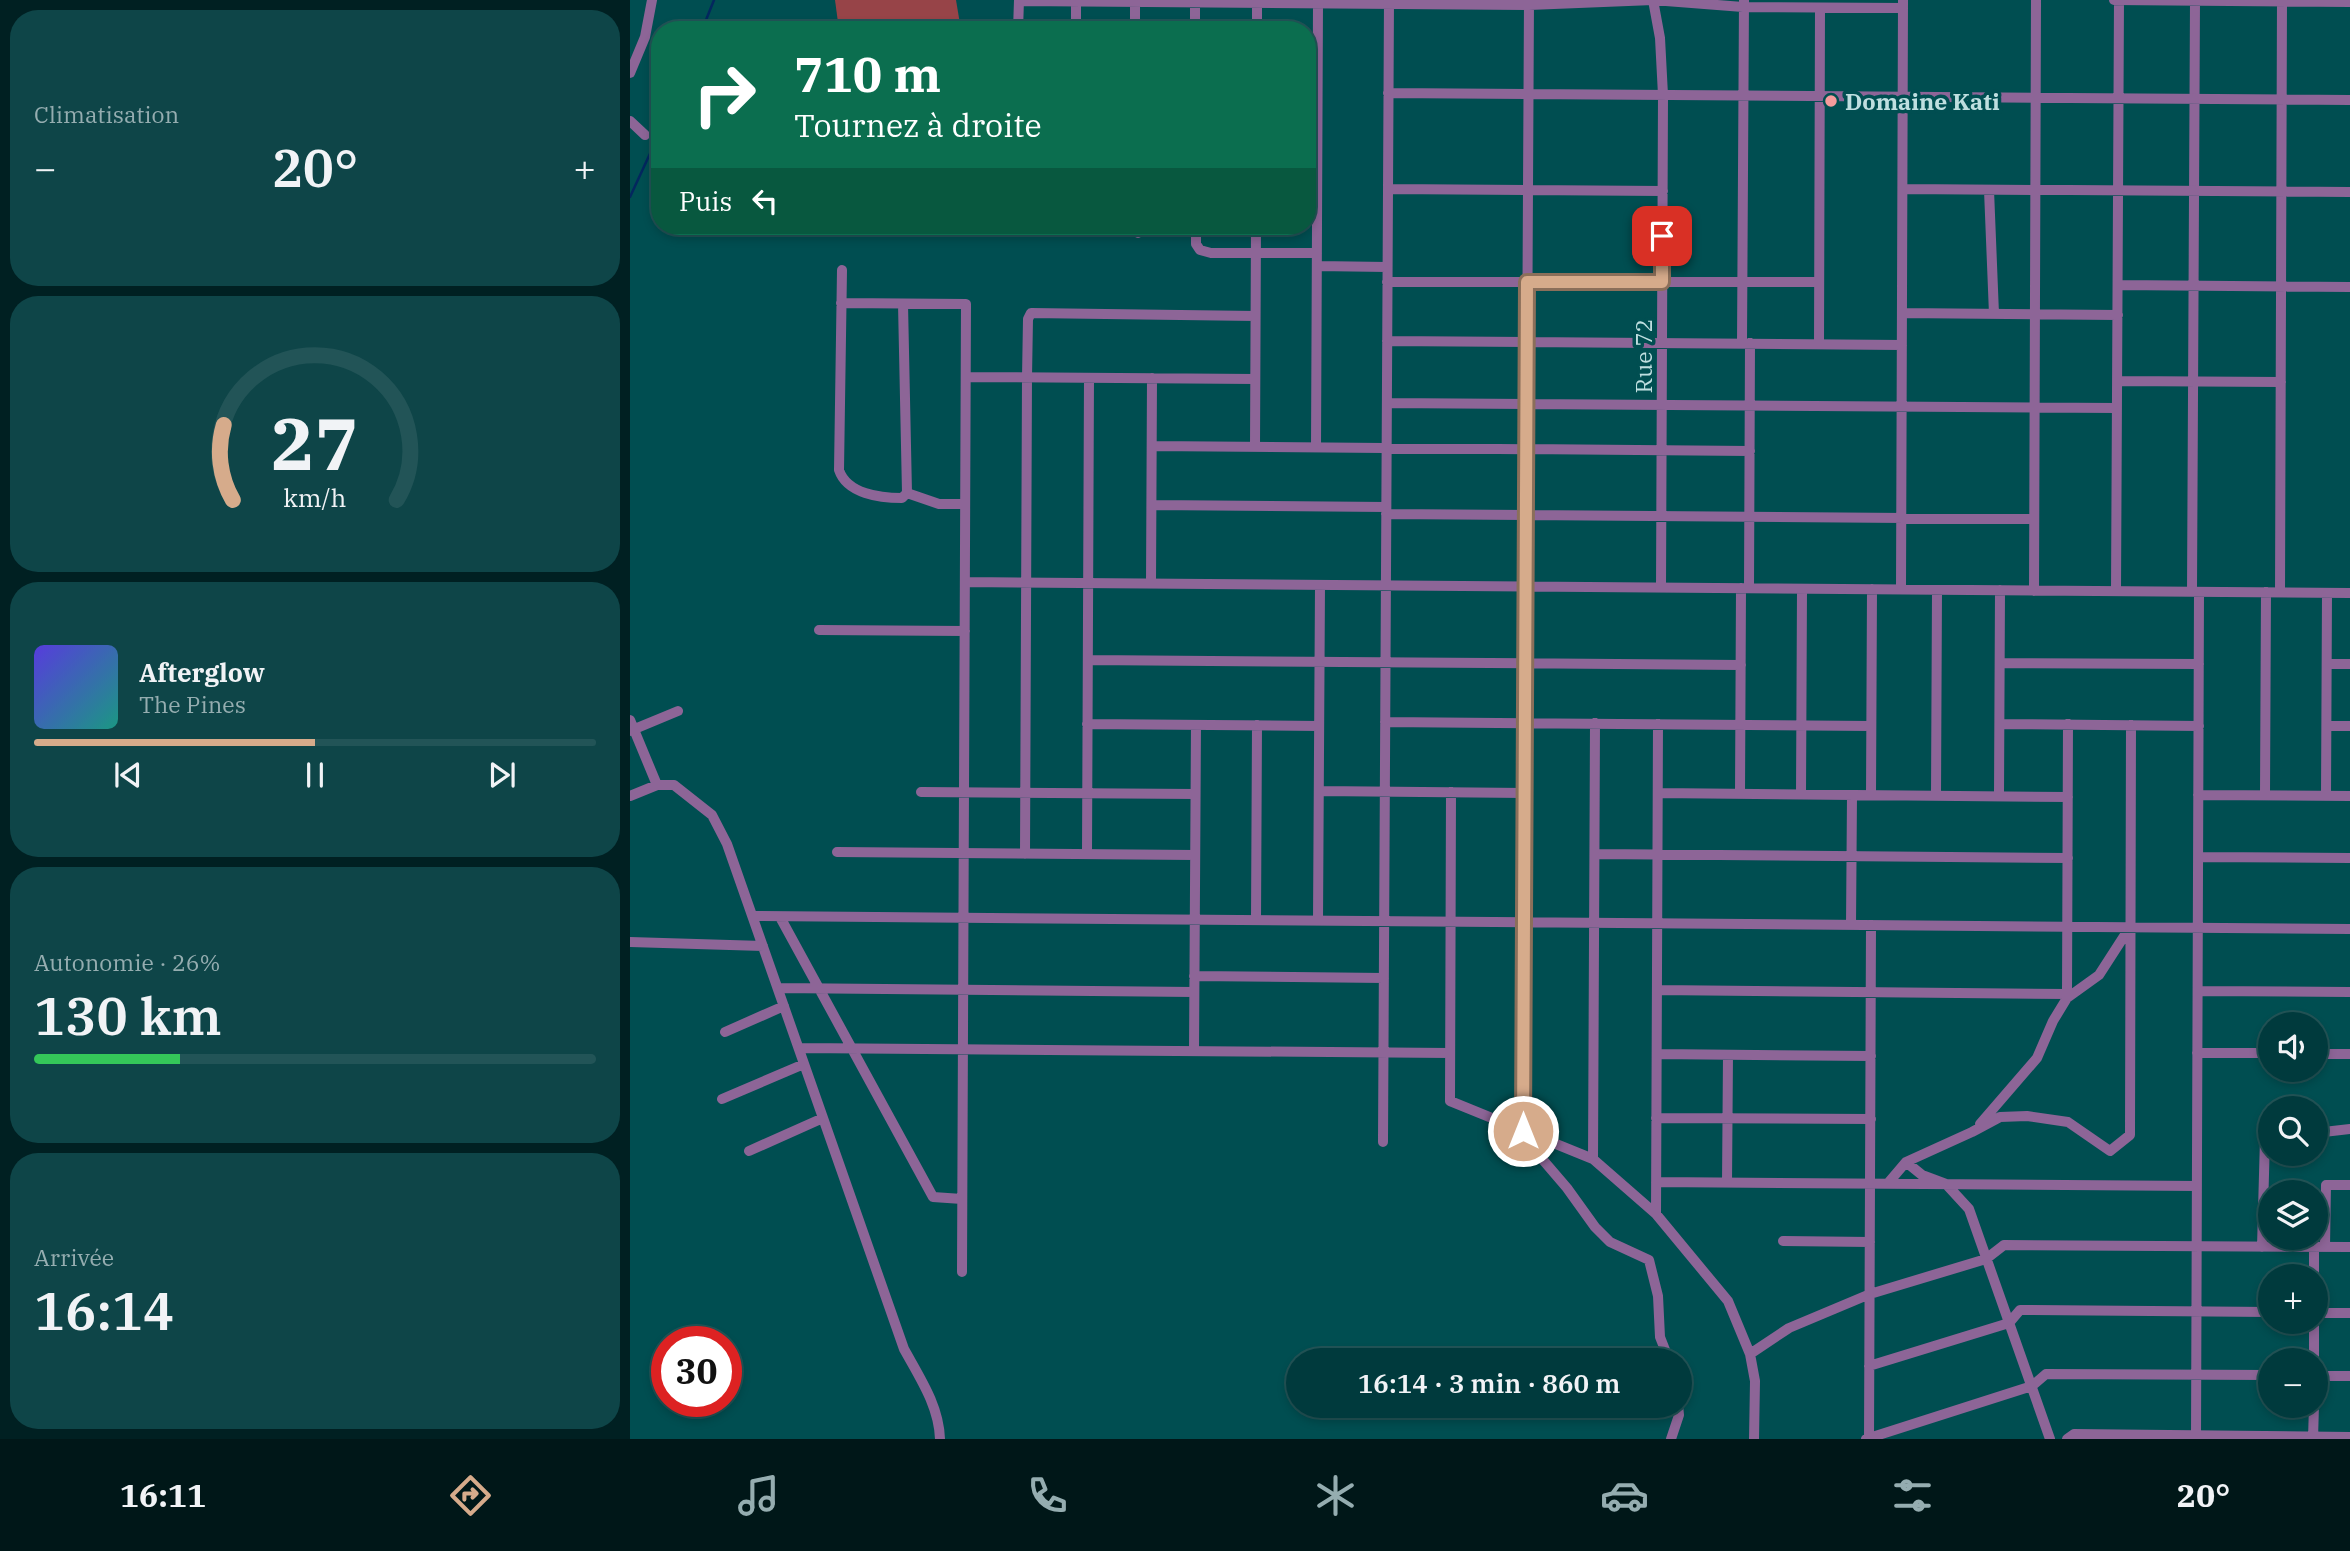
<!DOCTYPE html>
<html lang="fr">
<head>
<meta charset="utf-8">
<style>
  body { margin:0; font-family:"IBM Plex Serif",serif; background:#0e4548; color:#f1f3f6; height:100vh; display:flex; flex-direction:column; font-size:26px; white-space:nowrap }
  * { box-sizing:border-box; margin:0 }
  p { font-size:23px; color:#95adb0 }
  .icon { flex:none; width:38px; height:38px; fill:none; stroke:currentColor; stroke-width:2; stroke-linecap:round; stroke-linejoin:round }
  .map { position:relative; flex:1; overflow:hidden }
  .drawer { display:flex; flex-direction:column; gap:10px; padding:10px; background:#002022; width:630px }
  .drawer>* { flex:none }
  .hud { position:absolute; left:21px; top:21px; width:665px; height:214px; border-radius:28px; box-shadow:0 4px 10px #0003,0 0 0 2px #225457; background:#0b6e4f; color:#fff; overflow:hidden }
  .fabs { position:absolute; left:1628px; top:1012px; display:grid; gap:14px }
  .fabs a { display:grid; place-items:center; width:70px; height:70px; border-radius:50%; background:#003a3d; box-shadow:0 4px 10px #0003,0 0 0 2px #225457; font-size:35px }
  .speed { position:absolute; left:21px; top:1326px; display:flex; gap:14px; font-size:35px; font-weight:700; text-align:center }
  .speed>* { display:grid; place-content:center; width:91px; height:91px; border-radius:50%; background:#003a3d; box-shadow:0 4px 10px #0003,0 0 0 2px #225457; line-height:1 }
  .speed .limit { border:10px solid #d22; background:#fff; color:#111 }
  .pin { position:absolute; display:grid; place-items:center; width:60px; height:60px; color:#fff; margin:-30px; border-radius:14px; box-shadow:0 4px 10px #0006 }
  .me { position:absolute; width:77px; margin:-38px; rotate:0deg; stroke-linejoin:round; filter:drop-shadow(0 0 5px #0008) }
  .turn { display:flex; align-items:center; gap:24px; height:147px; padding:0 28px; font-size:32px }
  .turn .icon { width:91px; height:91px; stroke-width:2.5 }
  .turn b { display:block; font-size:49px; line-height:60px }
  .then { display:flex; align-items:center; height:66px; padding:0 28px; background:#0003; gap:14px; font-size:26px }
  .big { font-size:52px; font-weight:600; line-height:1.1 }
  .drawer .widget { flex:1; display:flex; flex-direction:column; justify-content:center; gap:10px; min-width:0; padding:0 24px; border-radius:28px; background:#0e4548 }
  .drawer .dial { align-items:center; gap:0 }
  .dial svg { height:182px; overflow:visible; fill:none; stroke:#225457; stroke-width:7; stroke-linecap:round; text-anchor:middle }
  .dial text { fill:#f1f3f6; stroke:none }
  .song { display:flex; align-items:center; gap:21px }
  .cover { width:84px; height:84px; border-radius:10px; background:linear-gradient(135deg,hsl(250 70% 55%),hsl(170 70% 35%)) }
  .played { height:7px; border-radius:4px; background:linear-gradient(90deg,#d6ab8b 50%,#225457 50%) }
  .keys { display:flex; justify-content:space-around; direction:ltr }
  .heat { display:flex; justify-content:space-between; align-items:center; font-size:38px; direction:ltr }
  .charge { height:10px; border-radius:5px; background:linear-gradient(90deg,#34c759 26%,#225457 0) }
  .trip { position:absolute; left:656px; top:1348px; width:406px; height:70px; border-radius:35px; background:#003a3d; box-shadow:0 4px 10px #0003,0 0 0 2px #225457; font-weight:600; line-height:70px; text-align:center }
  .menu { display:flex; height:112px; justify-content:space-around; align-items:center; background:#001718; color:#95adb0 }
  .menu .icon { width:49px; height:49px }
  .menu .active { color:#d6ab8b }
  .menu b { font-size:32px; color:#f1f3f6 }
  main { display:flex; flex:1; min-height:0 }
  .map>svg:first-child { display:block }
</style>
</head>
<body>
<main>
<section class="drawer">
<div class="widget"><p>Climatisation</p>
<div class="heat"><a>−</a><b class="big">20°</b><a>+</a></div>
</div>
<div class="widget dial"><svg viewBox="0 0 100 80">
<path d="M14 69A42 42 0 1 1 86 69"/>
<path d="M14 69A42 42 0 0 1 10 36" stroke="#d6ab8b"/>
<text x="50" y="56" font-size="32" font-weight="700">27</text>
<text x="50" y="72" font-size="11">km/h</text>
</svg></div>
<div class="widget">
<div class="song"><i class="cover"></i><div><b>Afterglow</b><p>The Pines</p></div></div>
<div class="played"></div>
<div class="keys"><svg class="icon" aria-label="previous" viewBox="0 0 24 24"><path d="M18 5L8 12l10 7zM5 5v14"/></svg><svg class="icon" aria-label="pause" viewBox="0 0 24 24"><path d="M8 5v14M16 5v14"/></svg><svg class="icon" aria-label="next" viewBox="0 0 24 24"><path d="M6 5l10 7-10 7zM19 5v14"/></svg></div>
</div>
<div class="widget"><p>Autonomie · 26%</p><b class="big">130 km</b><div class="charge"></div></div>
<div class="widget"><p>Arrivée</p><b class="big">16:14</b></div>
</section>
<div class="map">
<svg width="1720" height="1439" viewBox="0 0 1720 1439">
  <rect width="100%" height="100%" fill="#004e51"/>
  <path fill="#974448" d="M205,0H326L331,30H209Z"/>
  <g fill="none" stroke-linecap="round" stroke-linejoin="round">
    <path stroke="#03275e" stroke-width="2.5" d="M72,30L84,0
      M0,197L30,132"/>
    <path stroke="#8d6597" stroke-width="10" d="M505,0V30
      M1023,0L1030,38L1033,95L1031,588
      M1484,0L1720,2
      M389,1L899,5L1023,0L1113,7L1273,8
      M565,3V30
      M388,30L389,0
      M446,30V0
      M627,30V3
      M0,73L15,37L22,0
      M758,93L1720,100
      M0,121L15,135
      M758,189L1033,191
      M1273,189L1720,192
      M1359,190L1364,314
      M508,226V233
      M566,226V244L570,250L581,253H687
      M687,266L757,267
      M212,270L209,470C217,494 250,498 272,498L277,493L273,304
      M757,282H1189
      M1488,285L1720,287
      M211,303L336,304L332,1272
      M1272,313L1488,315
      M757,341L1272,345
      M1112,343L1114,0
      M1189,344L1190,8
      M336,377L625,379
      M1487,381L1651,382
      M757,403L1487,408
      M522,446L1120,451
      M625,447L626,226
      M686,447L688,4
      M277,493L309,504H335
      M522,505L756,507
      M756,514L1404,519
      M335,582L1720,593
      M521,584L522,378
      M1119,588L1120,343
      M1271,589L1273,0
      M1404,591L1406,0
      M1486,591L1489,0
      M1562,592L1565,0
      M1650,592L1652,0
      M189,630L335,631
      M458,660L1111,665
      M1370,663L1569,664
      M1697,664H1720
      M0,720L27,785
      M755,722L1241,726
      M457,724L689,726
      M1370,724L1569,726
      M1697,726H1720
      M0,731L48,711
      M689,791L895,793
      M291,792L565,794
      M821,792L820,1101L963,1159L1026,1214L1098,1301L1120,1354L1125,1381L1124,1439
      M1028,793L1438,797
      M1110,794L1111,588
      M1171,794L1172,589
      M1241,795L1242,589
      M1568,795L1720,796
      M1635,795L1636,592
      M0,796L27,785H44L82,815L97,844L274,1349C290,1378 309,1406 310,1439
      M1306,796L1307,590
      M1369,796L1370,590
      M1696,796L1697,593
      M207,852L565,855
      M395,854L397,377L398,319L401,313L625,316
      M457,854L459,378
      M965,854L1438,858
      M1568,857L1720,858
      M123,916L1720,929
      M150,917L303,1197L332,1199
      M626,920L627,725
      M688,921L690,585
      M1221,925L1222,795
      M0,942L133,946
      M564,976L754,978
      M148,988L564,992
      M1027,990L1437,994L1438,724
      M1568,991L1720,992
      M95,1032L154,1006
      M169,1048L820,1053
      M564,1051L566,725
      M1567,1053H1640
      M1027,1054L1241,1056
      M1685,1054H1720
      M92,1099L174,1064
      M1026,1118L1241,1119
      M1350,1124L1407,1058L1423,1021L1437,998L1469,975L1500,927
      M893,1131L899,0
      M1685,1133L1720,1129
      M907,1136L913,1160L937,1188L965,1227L980,1242L1019,1260L1028,1296L1030,1337L1039,1360
      M753,1142L759,0
      M119,1151L193,1118
      M963,1159L965,723
      M1276,1162L1292,1175L1316,1184L1339,1209L1420,1439
      M1026,1182L1567,1186
      M1259,1182L1276,1162L1342,1132L1370,1117L1397,1116L1438,1122L1480,1151L1500,1135L1501,725
      M1097,1183L1098,1055
      M1026,1214L1028,724
      M1153,1241L1240,1242
      M1632,1247L1635,1138H1640
      M1695,1247L1696,1185H1720
      M1684,1276V1247
      M1685,1313H1720
      M1120,1354L1159,1328L1240,1294L1356,1259L1374,1245L1720,1247
      M1684,1360V1321
      M1239,1366L1379,1323L1390,1310L1640,1312
      M1685,1376H1720
      M1041,1439L1049,1415L1048,1405
      M1236,1439L1402,1386L1416,1374L1640,1375
      M1239,1439L1241,925
      M1437,1439L1444,1434L1720,1437
      M1566,1439L1569,592
      M1683,1439L1684,1405"/>
  </g>
  <g fill="none" stroke-linecap="round" stroke-linejoin="round">
    <g stroke="#8b6f5a" stroke-width="18">
      <path id="route" d="M893,1131L897,282H1032V236"/>
    </g>
    <use href="#route" stroke="#d6ab8b" stroke-width="12"/>
  </g>
  <circle fill="#f59b9c" stroke="#004e51" stroke-width="2.5" cx="1201" cy="101" r="7"/>
  <g text-anchor="middle" dominant-baseline="central" stroke-width="7" stroke-linejoin="round" paint-order="stroke">
    <g font-size="23" font-weight="bold" fill="#bfdfe0" stroke="#004e51" text-anchor="start">
      <text x="1215" y="101">Domaine Kati</text>
    </g>
    <g font-size="23" fill="#bfdfe0" stroke="#004e51">
      <text transform="translate(1013 356) rotate(-90)">Rue 72</text>
    </g>
  </g>
</svg>
<div class="fabs">
<a><svg class="icon" aria-label="sound" viewBox="0 0 24 24"><path d="M4 9h4l5-4v14l-5-4H4zM17 9q2 3 0 6"/></svg></a>
<a><svg class="icon" aria-label="search" viewBox="0 0 24 24"><circle cx="10" cy="10" r="6"/><path d="M15 15l6 6"/></svg></a>
<a><svg class="icon" aria-label="layers" viewBox="0 0 24 24"><path d="M12 4l9 5-9 5-9-5zM3 14l9 5 9-5"/></svg></a>
<a>+</a>
<a>−</a>
</div>
<div class="speed"><div class="limit">30</div></div>
<div class="pin" style="left:1032px;top:236px;background:#d93025"><svg class="icon" aria-label="arrive" viewBox="0 0 24 24"><path d="M6 21V4h12l-3 4 3 4H6"/></svg></div>
<svg class="me" style="left:893px;top:1131px" viewBox="-20 -20 40 40"><circle r="17" fill="#d6ab8b" stroke="#fff" stroke-width="3"/><path d="M0-11L8 9 0 5-8 9z" fill="#fff"/></svg>
<div class="trip">16:14 · 3 min · 860 m</div>
<div class="hud">
<div class="turn"><svg class="icon" aria-label="right" viewBox="0 0 24 24"><path d="M7 20v-9h11M14 6l5 5-5 5"/></svg><div><b>710 m</b>Tournez à droite</div></div>
<div class="then">Puis<svg class="icon" aria-label="left" viewBox="0 0 24 24"><path d="M17 20v-9H6M10 6l-5 5 5 5"/></svg></div>
</div>
</div>
</main>
<nav class="menu">
<b>16:11</b>
<svg class="icon active" aria-label="directions" viewBox="0 0 24 24"><path d="M12 3l9 9-9 9-9-9zM9 14v-3h6M13 9l2 2-2 2"/></svg>
<svg class="icon" aria-label="music" viewBox="0 0 24 24"><path d="M9 18V5l10-2v13"/><circle cx="6" cy="18" r="3"/><circle cx="16" cy="16" r="3"/></svg>
<svg class="icon" aria-label="phone" viewBox="0 0 24 24"><path d="M5 4h4l2 5-3 2q2 4 5 5l2-3 5 2v4C11 20 4 13 5 4z"/></svg>
<svg class="icon" aria-label="climate" viewBox="0 0 24 24"><path d="M12 3v18M4 7l16 10M4 17L20 7"/></svg>
<svg class="icon" aria-label="car" viewBox="0 0 24 24"><path d="M5 17H2v-5l4-1 3-4h7l3 4 3 1v5h-3M9 17h6M6 11h13"/><circle cx="7" cy="17" r="2"/><circle cx="17" cy="17" r="2"/></svg>
<svg class="icon" aria-label="filters" viewBox="0 0 24 24"><path d="M4 7h16M4 17h16"/><circle cx="9" cy="7" r="2"/><circle cx="15" cy="17" r="2"/></svg>
<b>20°</b>
</nav>
</body>
</html>
